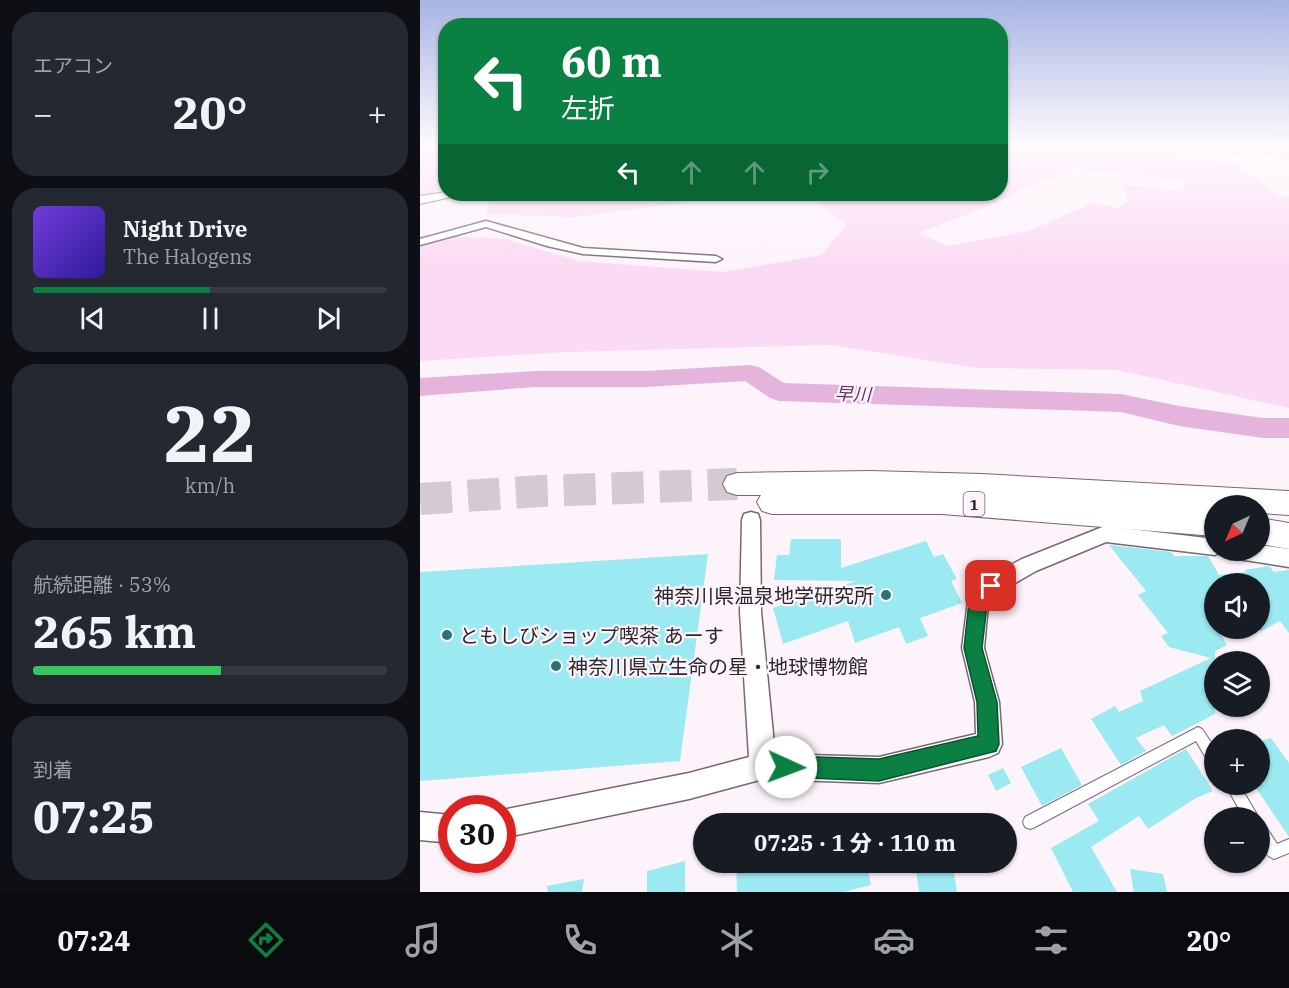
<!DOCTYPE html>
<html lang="ja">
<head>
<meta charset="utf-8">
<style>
  body { margin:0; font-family:"IBM Plex Serif","Noto Sans JP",serif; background:#242831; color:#f1f3f6; height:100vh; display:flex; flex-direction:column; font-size:22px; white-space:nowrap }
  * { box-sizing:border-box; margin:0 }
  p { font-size:20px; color:#9ea1a6 }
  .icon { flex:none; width:33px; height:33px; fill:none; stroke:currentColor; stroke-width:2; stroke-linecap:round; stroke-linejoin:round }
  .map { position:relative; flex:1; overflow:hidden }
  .sheet { display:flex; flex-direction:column; gap:12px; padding:12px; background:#0d0f14; width:420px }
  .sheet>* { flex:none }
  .hud { position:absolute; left:18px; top:18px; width:570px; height:183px; border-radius:24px; box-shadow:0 2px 4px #0004; background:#0b8043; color:#fff; overflow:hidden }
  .needle { width:39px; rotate:224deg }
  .buttons { position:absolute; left:784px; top:495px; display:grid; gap:12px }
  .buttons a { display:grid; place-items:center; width:66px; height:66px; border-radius:50%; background:#171b24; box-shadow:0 2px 4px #0004; font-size:30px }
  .speed { position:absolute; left:18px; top:795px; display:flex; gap:12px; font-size:30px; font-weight:700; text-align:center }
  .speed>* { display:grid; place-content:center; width:78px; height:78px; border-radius:50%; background:#171b24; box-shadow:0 2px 4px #0004; line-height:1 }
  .speed .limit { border:9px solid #d22; background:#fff; color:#111 }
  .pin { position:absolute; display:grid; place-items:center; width:51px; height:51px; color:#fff; margin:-26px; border-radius:12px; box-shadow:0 3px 9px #0006 }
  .me { position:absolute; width:66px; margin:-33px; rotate:92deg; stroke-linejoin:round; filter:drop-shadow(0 0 4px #0008) }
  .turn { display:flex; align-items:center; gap:21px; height:126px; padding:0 24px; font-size:27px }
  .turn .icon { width:78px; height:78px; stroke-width:2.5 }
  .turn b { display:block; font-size:42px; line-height:51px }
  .lanes { display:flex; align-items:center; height:57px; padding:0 24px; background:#0003; justify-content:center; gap:30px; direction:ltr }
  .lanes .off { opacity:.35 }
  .big { font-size:45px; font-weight:800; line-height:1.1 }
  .sheet .tile { flex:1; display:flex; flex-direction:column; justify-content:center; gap:9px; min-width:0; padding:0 21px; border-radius:24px; background:#242831 }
  .sheet .dial { align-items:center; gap:0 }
  .dial b { font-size:78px; line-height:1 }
  .song { display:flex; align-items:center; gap:18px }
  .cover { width:72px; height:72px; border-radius:9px; background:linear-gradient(135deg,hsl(260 70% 55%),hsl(250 70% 35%)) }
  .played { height:6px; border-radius:3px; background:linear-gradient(90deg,#0b8043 50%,#363941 50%) }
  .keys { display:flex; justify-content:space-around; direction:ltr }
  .heat { display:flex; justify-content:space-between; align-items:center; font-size:33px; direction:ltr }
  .charge { height:9px; border-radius:4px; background:linear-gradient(90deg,#34c759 53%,#363941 0) }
  .trip { position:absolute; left:273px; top:813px; width:324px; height:60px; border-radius:30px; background:#171b24; box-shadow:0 2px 4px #0004; font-weight:800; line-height:60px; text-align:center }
  .menu { display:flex; height:96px; justify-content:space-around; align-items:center; background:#090b0e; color:#9ea1a6 }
  .menu .icon { width:42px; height:42px }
  .menu .on { color:#0b8043 }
  .menu b { font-size:27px; color:#f1f3f6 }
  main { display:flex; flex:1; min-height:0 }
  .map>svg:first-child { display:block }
</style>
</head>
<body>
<main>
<section class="sheet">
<div class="tile"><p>エアコン</p>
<div class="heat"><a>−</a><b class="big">20°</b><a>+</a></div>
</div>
<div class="tile">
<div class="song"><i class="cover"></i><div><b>Night Drive</b><p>The Halogens</p></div></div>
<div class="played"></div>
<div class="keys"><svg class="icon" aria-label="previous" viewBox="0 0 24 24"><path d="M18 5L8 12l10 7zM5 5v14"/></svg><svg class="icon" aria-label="pause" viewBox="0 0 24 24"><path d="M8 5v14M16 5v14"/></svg><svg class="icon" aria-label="next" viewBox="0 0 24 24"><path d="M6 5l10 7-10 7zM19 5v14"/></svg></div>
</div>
<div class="tile dial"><b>22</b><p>km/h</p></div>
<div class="tile"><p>航続距離 · 53%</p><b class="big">265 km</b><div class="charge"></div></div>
<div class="tile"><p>到着</p><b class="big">07:25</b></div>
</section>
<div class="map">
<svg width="869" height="892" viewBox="0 0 869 892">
  <rect width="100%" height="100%" fill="#fdf3fb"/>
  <path fill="#fbdaf4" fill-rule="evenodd" d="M0,145H25V191L0,198Z
    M581,145H741L762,159L808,163L820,167L859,196L869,197V408L697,370L557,368L410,345L149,352L0,361V236L3,234L85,239L159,261L303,272L402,255L426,225L397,202L417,194H580ZM648,168L731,176L765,182L763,191L703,185L708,201L698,208L673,203L609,231L528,246L499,233L596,195V189L635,178Z
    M789,145H869V159C849,157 803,158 789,145Z
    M77,194H333L280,197L269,202L155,217L66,214L70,199Z"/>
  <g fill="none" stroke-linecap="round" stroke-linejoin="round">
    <path fill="#e5b4dc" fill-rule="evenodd" d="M330,365L339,367L364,383L701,394L759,406L843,418H869V438H843L759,426L701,412L359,401L350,398L325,381L226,387H115L0,396V378L115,371H226Z"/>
  </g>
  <path fill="#9be9f1" d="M371,539H421V568L506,541L514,557L523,554L537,579L531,581L542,603L500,618L508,636L486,644L479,627L435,643L428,621L363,644L353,608L436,581L354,580L357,555H369Z
    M689,545L751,552L754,556H788L799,575L826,572L825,570L849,566L854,572L869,570V633L860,621L840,632V584H795V628H797L807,645L795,651V714L752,736L744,725L716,738L726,751L701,765L671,719L695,706L699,712L723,701L720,691L791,658L749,647L741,636L748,633L718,595L726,591Z
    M288,554L260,761L0,781V572Z
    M851,738L869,763V837L834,785L840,784V741Z
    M641,748L662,785L622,806L601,767Z
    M766,749L793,791L776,798L728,829L719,816L671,847L697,892H653L631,848L679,821L668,804Z
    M583,768L591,783L576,791L568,775Z
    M265,861V892H227V871Z
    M316,862H447L451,885L423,892H317Z
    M495,862H532L537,892H499Z
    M710,869L743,874L747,892H714Z
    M164,879L162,892H128L127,886Z"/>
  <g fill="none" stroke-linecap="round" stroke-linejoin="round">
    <path stroke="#d3cad2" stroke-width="32" stroke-dasharray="32 16" stroke-linecap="butt" d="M0,499L121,491L317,484"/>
    <g stroke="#776874" stroke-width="2">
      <path id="service" d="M778,727L782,729L795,748V766L790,765L776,741L615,827L610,829L605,827L603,822L605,817Z
        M805,784H819L839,818H824Z
        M840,823L845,825L857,844L869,839V853L854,859C839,853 840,837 840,823Z"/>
    </g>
    <g stroke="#776874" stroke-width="3">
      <path id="minor" d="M66,221L163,248L296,256L302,259L296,262L163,254L127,246L66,227L0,245V239Z
        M331,512L338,514L340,520L341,612L355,754L459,757L556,734L555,702L542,648L548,601L564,579L602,559L685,526L795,539V550H803L795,555L686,542L616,571L578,593L568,605L564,648L579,702L582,744L578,753L569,757L459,783L343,779L269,799L82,838V810L269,773L329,757L320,612L322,520L324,514Z
        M840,545L869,549V567L818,559L811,556L808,550H840Z
        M0,812L32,815V843L0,840Z"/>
    </g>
    <g stroke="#776874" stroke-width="2">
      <path id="tertiary" d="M26,192L38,194L36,196L0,204V196Z"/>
    </g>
    <g stroke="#776874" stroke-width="2">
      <path id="trunk" d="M450,471L562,474L869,491V515L840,513V506H795V536L522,514H352L342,511L337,502L341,495H317L307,492L303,484L307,476L317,473Z
        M840,518L869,523V549L840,544Z"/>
    </g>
    <use href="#service" fill="#fff" fill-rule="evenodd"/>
    <use href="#minor" fill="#fff" fill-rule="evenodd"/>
    <use href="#tertiary" fill="#fff" fill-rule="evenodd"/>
    <use href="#trunk" fill="#fff" fill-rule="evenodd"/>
  </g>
  <linearGradient id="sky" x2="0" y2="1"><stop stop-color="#a7b4e3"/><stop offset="0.54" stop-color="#fefafd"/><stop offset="1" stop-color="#fefafd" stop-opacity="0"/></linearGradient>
  <rect width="869" height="269" fill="url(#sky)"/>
  <path fill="#0b8043" stroke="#07532c" stroke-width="1.5" d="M571,578L577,580L580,586L567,605L562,648L577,702L579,744L576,751L459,781L366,777L358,774L355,767L358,759L366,756L459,759L558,736L557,702L544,648L549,602L565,580Z"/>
  <g fill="#29737a" stroke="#fdf3fb" stroke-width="2">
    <circle cx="466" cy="595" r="6"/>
    <circle cx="27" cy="635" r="6"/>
    <circle cx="136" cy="666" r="6"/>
  </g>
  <g text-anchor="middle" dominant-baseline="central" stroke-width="4.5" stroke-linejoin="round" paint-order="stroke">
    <rect fill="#fdf3fb" stroke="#6b646a" stroke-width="1.5" x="543.5" y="492" width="21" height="24" rx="4.5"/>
    <g font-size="15" font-weight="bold" fill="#2d272c">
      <text x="554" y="504">1</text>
    </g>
    <g font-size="18" font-style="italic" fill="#6a3062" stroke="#fdf3fb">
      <text transform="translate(433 394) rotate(2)">早川</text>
    </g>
    <g font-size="20" fill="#2d272c" stroke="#fdf3fb" text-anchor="start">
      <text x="454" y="595" text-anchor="end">神奈川県温泉地学研究所</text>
      <text x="39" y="635">ともしびショップ喫茶 あーす</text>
      <text x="148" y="666">神奈川県立生命の星・地球博物館</text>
    </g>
  </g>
</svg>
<div class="buttons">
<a><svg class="needle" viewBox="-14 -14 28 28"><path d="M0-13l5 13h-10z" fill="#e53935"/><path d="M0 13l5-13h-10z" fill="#9ea1a6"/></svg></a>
<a><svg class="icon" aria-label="sound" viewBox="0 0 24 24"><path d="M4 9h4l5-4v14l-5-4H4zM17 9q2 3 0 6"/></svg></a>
<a><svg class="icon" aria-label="layers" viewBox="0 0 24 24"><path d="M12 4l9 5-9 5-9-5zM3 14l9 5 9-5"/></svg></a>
<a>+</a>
<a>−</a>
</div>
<div class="speed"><div class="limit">30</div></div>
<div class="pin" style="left:571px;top:586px;background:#d93025"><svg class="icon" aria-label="arrive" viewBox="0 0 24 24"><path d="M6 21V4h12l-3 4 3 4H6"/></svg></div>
<svg class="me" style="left:366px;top:767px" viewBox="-20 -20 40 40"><circle r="19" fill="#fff"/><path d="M0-13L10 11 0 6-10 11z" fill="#0b8043"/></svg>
<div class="trip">07:25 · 1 分 · 110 m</div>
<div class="hud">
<div class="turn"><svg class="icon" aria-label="left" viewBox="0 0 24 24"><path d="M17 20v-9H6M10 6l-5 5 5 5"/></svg><div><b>60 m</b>左折</div></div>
<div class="lanes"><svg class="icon" aria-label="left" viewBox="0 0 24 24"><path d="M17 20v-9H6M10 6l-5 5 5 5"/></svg><svg class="icon off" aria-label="ahead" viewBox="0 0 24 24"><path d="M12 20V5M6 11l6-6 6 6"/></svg><svg class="icon off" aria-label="ahead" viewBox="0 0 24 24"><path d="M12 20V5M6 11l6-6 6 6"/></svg><svg class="icon off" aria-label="right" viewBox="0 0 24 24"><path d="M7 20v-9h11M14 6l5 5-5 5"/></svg></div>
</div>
</div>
</main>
<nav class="menu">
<b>07:24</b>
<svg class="icon on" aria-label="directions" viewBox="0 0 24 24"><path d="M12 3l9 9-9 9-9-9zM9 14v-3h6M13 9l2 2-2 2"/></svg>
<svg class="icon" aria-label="music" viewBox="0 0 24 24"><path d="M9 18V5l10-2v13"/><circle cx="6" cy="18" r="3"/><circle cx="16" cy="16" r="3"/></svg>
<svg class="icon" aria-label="phone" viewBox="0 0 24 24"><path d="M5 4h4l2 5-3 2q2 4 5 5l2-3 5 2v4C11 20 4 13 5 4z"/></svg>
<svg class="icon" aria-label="climate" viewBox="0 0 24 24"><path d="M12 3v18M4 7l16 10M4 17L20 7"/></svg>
<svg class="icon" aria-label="car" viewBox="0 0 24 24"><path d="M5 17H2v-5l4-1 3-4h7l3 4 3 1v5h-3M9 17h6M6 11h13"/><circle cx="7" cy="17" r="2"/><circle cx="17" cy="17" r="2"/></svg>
<svg class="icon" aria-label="filters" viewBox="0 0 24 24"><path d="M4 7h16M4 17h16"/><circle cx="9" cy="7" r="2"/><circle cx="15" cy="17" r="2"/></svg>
<b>20°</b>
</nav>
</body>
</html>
